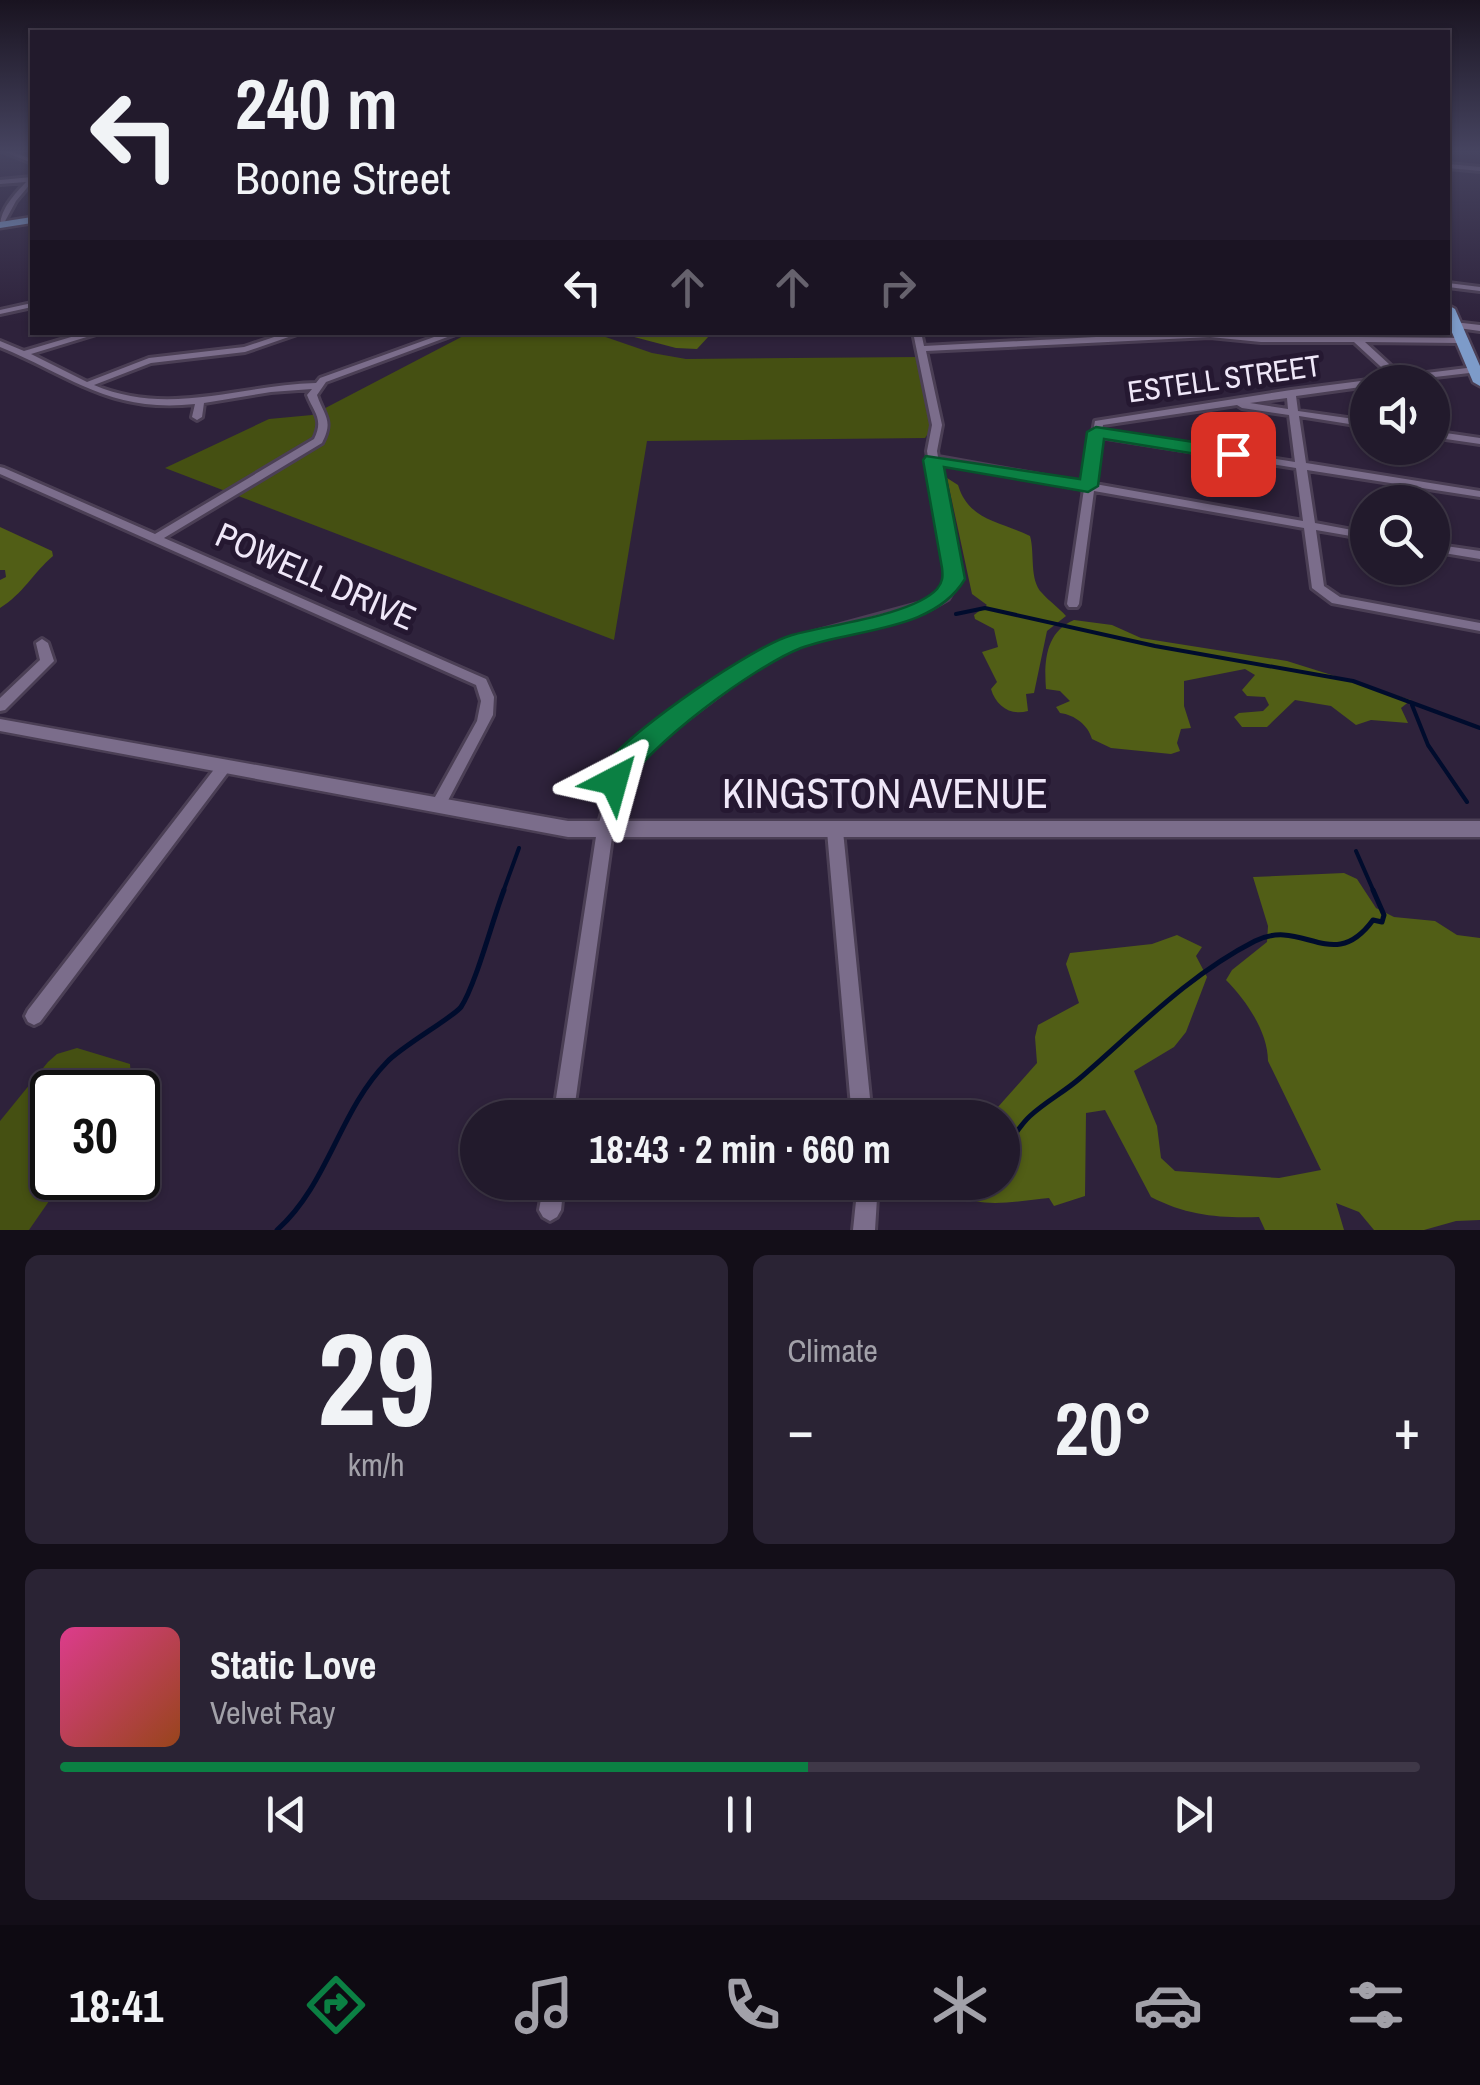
<!DOCTYPE html>
<html lang="en">
<head>
<meta charset="utf-8">
<style>
  body { margin:0; font-family:"Archivo Narrow",sans-serif; background:#2a2334; color:#f1f3f6; height:100vh; display:flex; flex-direction:column; font-size:38px; white-space:nowrap }
  * { box-sizing:border-box; margin:0 }
  p { font-size:32px; color:#a2a1a9 }
  .icon { flex:none; width:55px; height:55px; fill:none; stroke:currentColor; stroke-width:2; stroke-linecap:round; stroke-linejoin:round }
  .map { position:relative; height:1230px; overflow:hidden }
  .details { display:flex; flex-direction:column; gap:25px; padding:25px; background:#130e18; flex:1 }
  .details>* { flex:none }
  .top-card { position:absolute; left:30px; top:30px; width:1420px; height:305px; border-radius:0px; box-shadow:0 2px 8px #0004,0 0 0 2px #3f3848; background:#221a2c; color:#f1f3f6; overflow:hidden }
  .tools { position:absolute; left:1350px; top:365px; display:grid; gap:20px }
  .tools a { display:grid; place-items:center; width:100px; height:100px; border-radius:50%; background:#221a2c; box-shadow:0 2px 8px #0004,0 0 0 2px #3f3848; font-size:50px }
  .speed { position:absolute; left:30px; top:1070px; display:flex; gap:20px; font-size:50px; font-weight:700; text-align:center }
  .speed>* { display:grid; place-content:center; width:130px; height:130px; border-radius:50%; background:#221a2c; box-shadow:0 2px 8px #0004,0 0 0 2px #3f3848; line-height:1 }
  .speed .limit { border:5px solid #111; border-radius:15px; background:#fff; color:#111 }
  .pin { position:absolute; display:grid; place-items:center; width:85px; height:85px; color:#fff; margin:-42px; border-radius:20px; box-shadow:0 5px 15px #0006 }
  .me { position:absolute; width:110px; margin:-55px; rotate:39deg; stroke-linejoin:round; filter:drop-shadow(0 0 8px #0008) }
  .turn { display:flex; align-items:center; gap:35px; height:210px; padding:0 40px; font-size:45px }
  .turn .icon { width:130px; height:130px; stroke-width:2.5 }
  .turn b { display:block; font-size:70px; line-height:85px }
  .lanes { display:flex; align-items:center; height:95px; padding:0 40px; background:#0003; justify-content:center; gap:50px; direction:ltr }
  .lanes .off { opacity:.35 }
  .big { font-size:75px; font-weight:700; line-height:1.1 }
  .details .card { flex:1; display:flex; flex-direction:column; justify-content:center; gap:15px; min-width:0; padding:0 35px; border-radius:15px; background:#2a2334 }
  .details .dial { align-items:center; gap:0 }
  .dial b { font-size:130px; line-height:1 }
  .song { display:flex; align-items:center; gap:30px }
  .cover { width:120px; height:120px; border-radius:15px; background:linear-gradient(135deg,hsl(330 70% 55%),hsl(20 70% 35%)) }
  .played { height:10px; border-radius:5px; background:linear-gradient(90deg,#0b8043 55%,#3f3848 55%) }
  .keys { display:flex; justify-content:space-around; direction:ltr }
  .heat { display:flex; justify-content:space-between; align-items:center; font-size:55px; direction:ltr }
  .details .tiles { flex:1; display:grid; gap:25px; grid-template-columns:1fr 1fr }
  .card:last-child { grid-column:span 2 }
  .trip { position:absolute; left:460px; top:1100px; width:560px; height:100px; border-radius:50px; background:#221a2c; box-shadow:0 2px 8px #0004,0 0 0 2px #3f3848; font-weight:700; line-height:100px; text-align:center }
  .tabs { display:flex; height:160px; justify-content:space-around; align-items:center; background:#0e0a12; color:#a2a1a9 }
  .tabs .icon { width:70px; height:70px }
  .tabs .active { color:#0b8043 }
  .tabs b { font-size:45px; color:#f1f3f6 }
  .map>svg:first-child { display:block }
</style>
</head>
<body>
<div class="map">
<svg width="1480" height="1230" viewBox="0 0 1480 1230">
  <rect width="100%" height="100%" fill="#2e223b"/>
  <path fill="#455012" d="M469,333H594L652,353L686,359L919,357L932,428L925,438L647,441L614,640L165,468L269,419L312,415Z
    M77,1048L130,1064L131,1076L125,1092H52V1178H65L29,1230H0V1121L48,1062L57,1054Z"/>
  <path fill="#515e16" d="M619,333L818,332V333L709,336L697,349L676,348Z
    M947,478L958,485C969,521 1000,521 1030,536C1035,553 1029,580 1042,593C1050,602 1058,607 1066,616L1047,631L1034,693L1026,694L1028,711C1010,716 996,706 991,689L997,682L982,652L998,647L994,629L975,619L974,615L987,605L972,594Z
    M0,527L52,551L53,556C33,573 23,594 0,608V580L6,577L5,570H0Z
    M1074,620L1112,625L1141,638L1287,661L1411,700L1401,708L1408,723L1371,720L1356,725L1331,706L1295,700L1267,727H1242L1234,717L1239,713L1263,711L1269,705L1265,697L1247,696L1242,690L1255,675L1245,669L1184,681V706L1191,728L1181,729L1177,743L1180,751L1171,754L1111,748L1092,739C1088,725 1075,715 1060,713L1056,707L1070,701L1060,691L1046,689C1044,663 1045,632 1074,620Z
    M1344,873L1357,879L1376,908L1394,917L1435,921L1457,935L1480,938V1220L1456,1221L1424,1230H1374L1359,1212L1336,1203L1344,1230H1265L1259,1217C1219,1218 1188,1216 1151,1197L1105,1110L1086,1113L1085,1196L1054,1206L1049,1198C1022,1200 982,1210 958,1194L955,1183L1002,1182V1118L989,1117L1037,1063L1035,1037L1038,1025L1079,1003L1066,964L1070,953L1152,944L1177,935L1202,947L1196,956L1207,977L1186,1032L1174,1047L1134,1071L1157,1126L1161,1158L1175,1171L1279,1178L1321,1170L1268,1061C1268,1032 1246,1000 1226,980L1232,970L1267,942L1268,926L1253,877Z"/>
  <g fill="none" stroke-linecap="round" stroke-linejoin="round">
    <path stroke="#000c2d" stroke-width="4" d="M956,614L985,608L1155,646L1353,681L1480,728
      M1412,705L1428,745L1467,802
      M1356,851L1374,892
      M503,892L519,848"/>
    <path stroke="#000c2d" stroke-width="5" d="M1002,1153C1011,1141 1019,1126 1030,1116C1045,1102 1064,1092 1079,1079C1135,1031 1188,975 1255,941C1303,917 1333,975 1373,920L1382,922L1384,915L1373,890
      M277,1230C328,1185 339,1111 387,1062C402,1046 455,1016 461,1007C476,984 493,918 504,890"/>
    <g stroke="#4b3f55" stroke-width="6">
      <path id="minor" d="M0,150H7L32,159V163Z
        M1448,164L1480,167V171L1448,168Z
        M32,177V182L16,201L3,225L0,226C1,208 14,195 26,182L0,184V180Z
        M1448,283L1480,287V291L1448,287Z
        M32,303V307L0,314V310Z
        M1454,322L1480,325V331L1451,327L1450,325Z
        M88,332H103L31,354L87,382L149,358L244,347L289,332H303L245,352L151,363L94,385C169,417 239,385 316,383L320,378L448,332H461L326,382L317,395C324,416 334,420 322,443L164,538L486,679L494,697L493,715L443,810L438,812L433,810L430,806L477,721L481,701L476,685L0,474V467L4,468L155,534L314,439C324,419 314,413 307,395L312,389L271,392L204,403L202,417L197,420L192,417L195,404C110,413 73,377 0,347V341L24,351Z
        M913,332H921L924,346L1190,332H1221L1261,336L1350,337L1354,334L1359,337L1463,338L1464,340L1460,343L1365,342L1402,376L1475,367L1478,368V372L1392,382H1368V386L1296,396L1298,411L1368,421V427L1299,416L1306,463L1480,491V497L1307,470L1315,523L1368,533V539L1316,530L1324,586L1340,597L1480,623V631L1332,603L1312,588L1304,528L1094,491L1079,604L1077,607H1069L1067,604L1084,489L939,463L960,579L948,599L930,609L798,645L761,663L649,748L628,769L613,830L573,1118H553L597,830L616,763L639,740L751,657L789,639L922,603L939,593L948,579L927,451L932,425ZM1210,337L1261,342H1354L1392,377L1291,390L1095,421L1084,483L938,457L937,451L942,425L926,351ZM1287,398L1288,409L1250,403ZM1237,405L1242,408L1289,415L1295,462L1102,431L1103,425ZM1101,437L1296,468L1303,521L1095,484Z
        M1432,431L1480,438V444L1432,437Z
        M1432,544L1480,551V559L1432,551Z
        M42,639L48,643L54,661L5,710L0,711V698L40,660L36,643Z
        M224,761L229,763L231,767L229,771L40,1022L34,1025L28,1022L25,1016L28,1010L219,763Z
        M835,825L841,826L843,831L872,1118H852L827,831L829,826Z
        M544,1182H564L561,1210L557,1217L550,1221L543,1217L539,1210Z
        M858,1182H878L875,1230H853Z"/>
    </g>
    <g stroke="#4b3f55" stroke-width="5">
      <path id="tertiary" d="M0,719L568,821H1480V837H568L0,731Z"/>
    </g>
    <g stroke="#4b3f55" stroke-width="5">
      <path id="primary" d="M32,217V223L0,228V222Z
        M1448,305L1455,309L1480,366V386L1473,382L1448,323Z"/>
    </g>
    <use href="#minor" fill="#7b6d8b" fill-rule="evenodd"/>
    <use href="#tertiary" fill="#7b6d8b" fill-rule="evenodd"/>
    <use href="#primary" fill="#7d9bc9" fill-rule="evenodd"/>
  </g>
  <linearGradient id="sky" x2="0" y2="1"><stop stop-color="#191320"/><stop offset="0.47" stop-color="#464460"/><stop offset="1" stop-color="#464460" stop-opacity="0"/></linearGradient>
  <rect width="1480" height="322" fill="url(#sky)"/>
  <path fill="#0b8043" stroke="#07532c" stroke-width="2.5" d="M1096,427L1233,448L1243,454L1233,460L1104,439L1098,486L1088,492L944,467L965,579C933,632 855,628 801,648C755,666 646,746 624,788L614,792L604,788L600,781C604,774 606,766 610,760C633,729 755,645 792,635C828,625 913,615 937,589C943,582 943,576 942,568L923,460L926,456L1080,479L1087,432Z"/>
  <g text-anchor="middle" dominant-baseline="central" stroke-width="10" stroke-linejoin="round" paint-order="stroke">
    <g font-size="30" fill="#efe7f8" stroke="#251831">
      <text transform="translate(1224 378) rotate(-8)">ESTELL STREET</text>
    </g>
    <g font-size="35" fill="#efe7f8" stroke="#251831">
      <text transform="translate(316 576) rotate(24)">POWELL DRIVE</text>
    </g>
    <g font-size="42" fill="#efe7f8" stroke="#251831">
      <text x="885" y="793">KINGSTON AVENUE</text>
    </g>
  </g>
</svg>
<div class="tools">
<a><svg class="icon" aria-label="sound" viewBox="0 0 24 24"><path d="M4 9h4l5-4v14l-5-4H4zM17 9q2 3 0 6"/></svg></a>
<a><svg class="icon" aria-label="search" viewBox="0 0 24 24"><circle cx="10" cy="10" r="6"/><path d="M15 15l6 6"/></svg></a>
</div>
<div class="speed"><div class="limit">30</div></div>
<div class="pin" style="left:1233px;top:454px;background:#d93025"><svg class="icon" aria-label="arrive" viewBox="0 0 24 24"><path d="M6 21V4h12l-3 4 3 4H6"/></svg></div>
<svg class="me" style="left:614px;top:781px" viewBox="-20 -20 40 40"><path d="M0-17L14 15 0 8-14 15z" fill="#0b8043" stroke="#fff" stroke-width="4"/></svg>
<div class="trip">18:43 · 2 min · 660 m</div>
<div class="top-card">
<div class="turn"><svg class="icon" aria-label="left" viewBox="0 0 24 24"><path d="M17 20v-9H6M10 6l-5 5 5 5"/></svg><div><b>240 m</b>Boone Street</div></div>
<div class="lanes"><svg class="icon" aria-label="left" viewBox="0 0 24 24"><path d="M17 20v-9H6M10 6l-5 5 5 5"/></svg><svg class="icon off" aria-label="ahead" viewBox="0 0 24 24"><path d="M12 20V5M6 11l6-6 6 6"/></svg><svg class="icon off" aria-label="ahead" viewBox="0 0 24 24"><path d="M12 20V5M6 11l6-6 6 6"/></svg><svg class="icon off" aria-label="right" viewBox="0 0 24 24"><path d="M7 20v-9h11M14 6l5 5-5 5"/></svg></div>
</div>
</div>
<section class="details">
<div class="tiles">
<div class="card dial"><b>29</b><p>km/h</p></div>
<div class="card"><p>Climate</p>
<div class="heat"><a>−</a><b class="big">20°</b><a>+</a></div>
</div>
<div class="card">
<div class="song"><i class="cover"></i><div><b>Static Love</b><p>Velvet Ray</p></div></div>
<div class="played"></div>
<div class="keys"><svg class="icon" aria-label="previous" viewBox="0 0 24 24"><path d="M18 5L8 12l10 7zM5 5v14"/></svg><svg class="icon" aria-label="pause" viewBox="0 0 24 24"><path d="M8 5v14M16 5v14"/></svg><svg class="icon" aria-label="next" viewBox="0 0 24 24"><path d="M6 5l10 7-10 7zM19 5v14"/></svg></div>
</div>
</div>
</section>
<nav class="tabs">
<b>18:41</b>
<svg class="icon active" aria-label="directions" viewBox="0 0 24 24"><path d="M12 3l9 9-9 9-9-9zM9 14v-3h6M13 9l2 2-2 2"/></svg>
<svg class="icon" aria-label="music" viewBox="0 0 24 24"><path d="M9 18V5l10-2v13"/><circle cx="6" cy="18" r="3"/><circle cx="16" cy="16" r="3"/></svg>
<svg class="icon" aria-label="phone" viewBox="0 0 24 24"><path d="M5 4h4l2 5-3 2q2 4 5 5l2-3 5 2v4C11 20 4 13 5 4z"/></svg>
<svg class="icon" aria-label="climate" viewBox="0 0 24 24"><path d="M12 3v18M4 7l16 10M4 17L20 7"/></svg>
<svg class="icon" aria-label="car" viewBox="0 0 24 24"><path d="M5 17H2v-5l4-1 3-4h7l3 4 3 1v5h-3M9 17h6M6 11h13"/><circle cx="7" cy="17" r="2"/><circle cx="17" cy="17" r="2"/></svg>
<svg class="icon" aria-label="filters" viewBox="0 0 24 24"><path d="M4 7h16M4 17h16"/><circle cx="9" cy="7" r="2"/><circle cx="15" cy="17" r="2"/></svg>
</nav>
</body>
</html>
